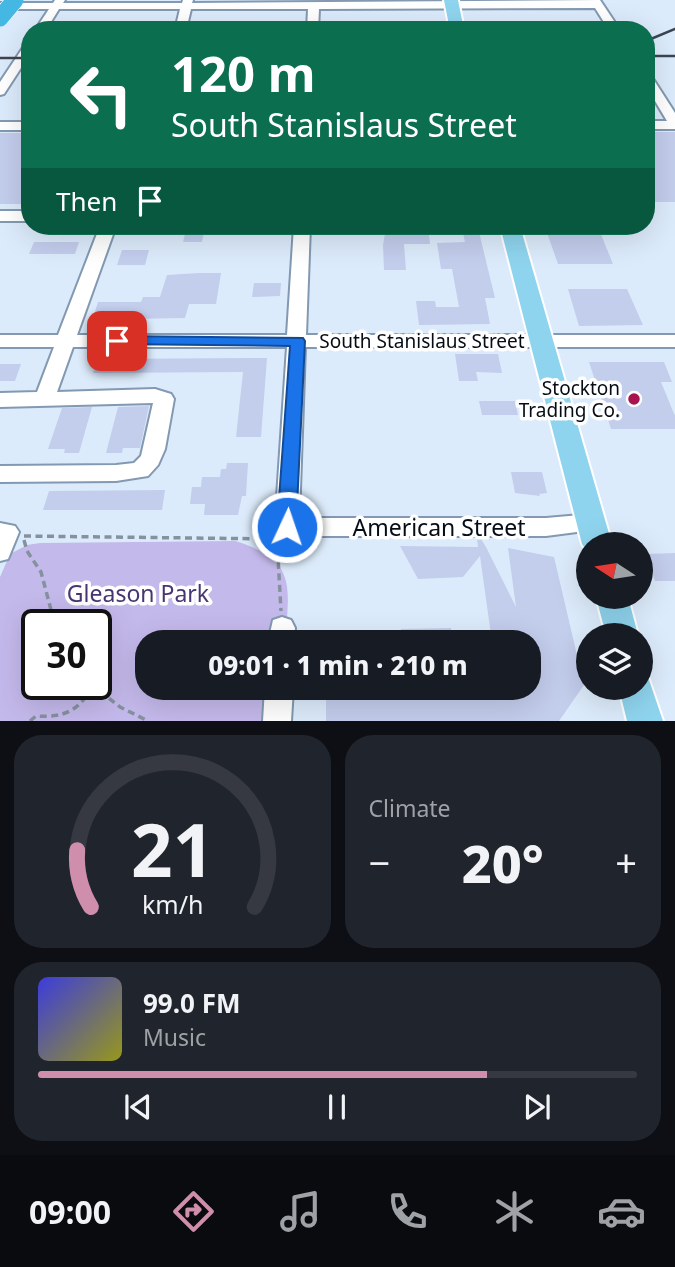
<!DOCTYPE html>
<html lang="en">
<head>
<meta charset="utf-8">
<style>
  body { margin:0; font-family:"Noto Sans",sans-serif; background:#20242c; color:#f1f3f6; height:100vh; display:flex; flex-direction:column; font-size:26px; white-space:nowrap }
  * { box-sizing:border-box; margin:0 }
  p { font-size:23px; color:#9ea1a6 }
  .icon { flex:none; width:38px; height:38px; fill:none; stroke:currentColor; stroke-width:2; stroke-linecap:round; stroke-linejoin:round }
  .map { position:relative; height:721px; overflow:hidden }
  .sheet { display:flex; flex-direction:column; gap:14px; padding:14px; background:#0d0f14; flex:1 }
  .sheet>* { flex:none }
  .hud { position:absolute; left:21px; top:21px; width:634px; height:214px; border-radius:28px; box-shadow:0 7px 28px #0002; background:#0b6e4f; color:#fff; overflow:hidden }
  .needle { width:46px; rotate:282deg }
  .buttons { position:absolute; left:576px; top:532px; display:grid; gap:14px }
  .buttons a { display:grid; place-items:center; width:77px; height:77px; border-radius:50%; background:#171b24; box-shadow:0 7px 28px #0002; font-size:35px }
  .speed { position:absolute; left:21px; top:609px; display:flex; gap:14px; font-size:35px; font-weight:700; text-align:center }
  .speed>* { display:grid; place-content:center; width:91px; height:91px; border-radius:50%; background:#171b24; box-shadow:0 7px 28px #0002; line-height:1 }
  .speed .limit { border:4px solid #111; border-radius:10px; background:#fff; color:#111 }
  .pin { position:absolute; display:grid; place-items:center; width:60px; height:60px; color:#fff; margin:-30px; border-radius:14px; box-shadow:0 4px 10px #0006 }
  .me { position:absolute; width:77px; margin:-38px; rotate:3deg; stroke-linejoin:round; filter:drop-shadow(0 0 5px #0008) }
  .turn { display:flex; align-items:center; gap:24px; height:147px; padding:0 35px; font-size:32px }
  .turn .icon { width:91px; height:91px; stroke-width:2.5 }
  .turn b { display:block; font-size:49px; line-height:60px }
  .then { display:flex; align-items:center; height:66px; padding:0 35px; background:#0003; gap:14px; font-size:26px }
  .big { font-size:52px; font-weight:800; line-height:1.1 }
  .sheet .tile { flex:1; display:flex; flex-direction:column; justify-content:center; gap:10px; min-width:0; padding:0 24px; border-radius:28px; background:#20242c }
  .sheet .dial { align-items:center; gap:0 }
  .dial svg { height:182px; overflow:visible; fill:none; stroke:#363941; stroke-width:7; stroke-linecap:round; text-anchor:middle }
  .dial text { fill:#f1f3f6; stroke:none }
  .song { display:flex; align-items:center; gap:21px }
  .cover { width:84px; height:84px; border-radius:10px; background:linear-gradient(135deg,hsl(240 70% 55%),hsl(60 70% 35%)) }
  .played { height:7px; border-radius:4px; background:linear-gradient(90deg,#cf8eab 75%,#363941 75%) }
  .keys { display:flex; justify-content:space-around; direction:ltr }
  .heat { display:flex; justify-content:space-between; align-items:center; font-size:38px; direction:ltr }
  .sheet .tiles { flex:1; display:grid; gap:14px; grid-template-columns:1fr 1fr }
  .tile:last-child { grid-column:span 2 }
  .trip { position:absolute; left:135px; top:630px; width:406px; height:70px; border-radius:28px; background:#171b24; box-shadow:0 7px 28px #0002; font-weight:800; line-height:70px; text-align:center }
  .tab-bar { display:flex; height:112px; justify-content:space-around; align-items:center; background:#090b0e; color:#9ea1a6 }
  .tab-bar .icon { width:49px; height:49px }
  .tab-bar .current { color:#cf8eab }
  .tab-bar b { font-size:32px; color:#f1f3f6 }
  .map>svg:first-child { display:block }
</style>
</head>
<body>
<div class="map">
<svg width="675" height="721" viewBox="0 0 675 721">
  <rect width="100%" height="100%" fill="#dcebfb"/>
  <path fill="#c4b9eb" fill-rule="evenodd" d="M235,541C298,560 289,587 285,642H147V688H283L281,721H0V577L10,554L27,545L40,543ZM37,625H96V684H37Z"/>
  <path fill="#c3cdec" d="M646,132H675V202H646Z
    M0,133H30V204H0Z
    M187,226H205L202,242H183Z
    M428,226L430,244H404L406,270H384L383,245L386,228Z
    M545,227H598L613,264H558Z
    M462,228H478L495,298H485L490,324L419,325L416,301H435L436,307H459L452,269H441L437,243L465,242Z
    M34,242H79L75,254H29Z
    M122,250H149L145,265H117Z
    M199,273H221L216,304H189L185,318L130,319L128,324H91L98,302H141L143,297H160L167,275Z
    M254,283H281L280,296L252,297Z
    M568,289H627L643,325L579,326Z
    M455,354H498L502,373L476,372L478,381H459Z
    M267,358L261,437H236L243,372L93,373L97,359Z
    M589,362H664L672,382H661L675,416V429H611Z
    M0,364H21L15,381H0Z
    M479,401H515L518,415H482Z
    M149,406L140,448H123L122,453H106L118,407Z
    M92,407L79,453H64L65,449H48L62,408Z
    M227,463H248L246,496H242L238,515H204L205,504H190L192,487H201L202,477H220L221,469H226Z
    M511,472H542L547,493L539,494L540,496L515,493Z
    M165,490L162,510H43L49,491Z
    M477,539H481L486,547L516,607L508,548L554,557L584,685L559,721H326V688H528V642H492L480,556L463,577L418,579L400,546L478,547Z
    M675,553V581H655L645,554Z
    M451,628L453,642H402L401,629Z"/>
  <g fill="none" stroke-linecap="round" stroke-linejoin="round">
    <g stroke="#8299b1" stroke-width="4">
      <path id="minor" d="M55,0H65L63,3H182L183,0H193L192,3L600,0L620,30H609L595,8L319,9L318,30H307L308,9H191L186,30H175L180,9H59L46,30H35L49,9H0V3H53Z
        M30,42V54L4,94L0,95V82L26,43Z
        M646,73L650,74L675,113V129H646V121H667L646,86Z
        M0,122H30V130H0Z
        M0,211H30V221H0Z
        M100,226H116L77,335H287L294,226H310L306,335H675V347H305L299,518H546L592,514L600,517L604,523L600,529L546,536H287L279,533L275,527L287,347H73L57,392L155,389L171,394L174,399L165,449L158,465L148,476L116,481L0,482V466L116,465L134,463L141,456L153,403L0,407V393L37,392L54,347H0V335H58Z
        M0,523L15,526L19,532L8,559L0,561Z
        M282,617L291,620L295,628L294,642H268L273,620Z
        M265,688H293L291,721H263Z"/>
    </g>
    <g stroke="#fff" stroke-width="4">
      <path id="major" d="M444,0H458L464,30H450Z
        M500,226H520L612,544H588V553L582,544Z
        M596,597H628L638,635H606Z
        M640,674L648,677L663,721H627L619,688H640Z"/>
    </g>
    <path stroke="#85919e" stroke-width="3.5" stroke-dasharray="7 4.5" stroke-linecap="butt" d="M24,536L277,539L281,611
      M24,540L27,551L41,572L55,625
      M91,684L120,707L148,721
      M30,721L36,716C63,718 80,711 92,686"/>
    <use href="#minor" fill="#fff" fill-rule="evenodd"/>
    <use href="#major" fill="#8fd4ee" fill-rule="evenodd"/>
    <path stroke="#3c454f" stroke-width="2.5" d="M646,41L675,29
      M646,56H675
      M0,58H30"/>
    <g stroke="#fff" stroke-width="18" stroke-linecap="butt">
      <path id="highway-bridge" d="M0,18L15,0"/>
    </g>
    <use href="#highway-bridge" stroke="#44b8e2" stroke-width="17"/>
  </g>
  <path fill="#1a73e8" stroke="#114b97" stroke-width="2" d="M117,336L303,338L305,341L296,527L294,532L287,534L280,532L277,527L290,346L112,344L109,341Z"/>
  <circle fill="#a6134f" stroke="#fff" stroke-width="2.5" cx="634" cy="399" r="7"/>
  <g text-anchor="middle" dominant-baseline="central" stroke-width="7" stroke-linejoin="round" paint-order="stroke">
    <g font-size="19" fill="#050c14" stroke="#fff">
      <text x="422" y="341">South Stanislaus Street</text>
    </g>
    <g font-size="19" fill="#050c14" stroke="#fff" text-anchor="end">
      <text x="620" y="388">Stockton<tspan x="620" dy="22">Trading Co.</tspan></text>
    </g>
    <g font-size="23" fill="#050c14" stroke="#fff">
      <text x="439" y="527">American Street</text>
    </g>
    <g font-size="23" fill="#483673" stroke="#fff">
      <text x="138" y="593">Gleason Park</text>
    </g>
  </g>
</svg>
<div class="buttons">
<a><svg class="needle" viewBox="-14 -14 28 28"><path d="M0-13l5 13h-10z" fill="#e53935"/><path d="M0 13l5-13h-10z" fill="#9ea1a6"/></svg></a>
<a><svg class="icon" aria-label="layers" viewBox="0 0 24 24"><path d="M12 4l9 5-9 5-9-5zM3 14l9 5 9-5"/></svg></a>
</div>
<div class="speed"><div class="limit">30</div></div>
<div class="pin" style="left:117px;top:341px;background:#d93025"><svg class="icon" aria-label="arrive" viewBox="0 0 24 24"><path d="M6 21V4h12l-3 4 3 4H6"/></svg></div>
<svg class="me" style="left:287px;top:527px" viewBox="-20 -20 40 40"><circle r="17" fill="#1a73e8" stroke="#fff" stroke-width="3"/><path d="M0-11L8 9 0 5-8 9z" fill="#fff"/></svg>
<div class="trip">09:01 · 1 min · 210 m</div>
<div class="hud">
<div class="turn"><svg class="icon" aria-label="left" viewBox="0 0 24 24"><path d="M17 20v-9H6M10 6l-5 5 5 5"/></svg><div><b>120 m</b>South Stanislaus Street</div></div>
<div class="then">Then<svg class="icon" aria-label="arrive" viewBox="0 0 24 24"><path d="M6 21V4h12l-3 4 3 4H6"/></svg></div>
</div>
</div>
<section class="sheet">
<div class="tiles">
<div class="tile dial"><svg viewBox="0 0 100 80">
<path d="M14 69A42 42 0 1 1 86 69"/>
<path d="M14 69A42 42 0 0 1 8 44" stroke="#cf8eab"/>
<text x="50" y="56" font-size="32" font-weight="700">21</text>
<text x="50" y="72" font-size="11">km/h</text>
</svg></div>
<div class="tile"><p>Climate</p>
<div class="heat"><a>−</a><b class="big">20°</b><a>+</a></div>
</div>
<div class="tile">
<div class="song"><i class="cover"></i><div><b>99.0 FM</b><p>Music</p></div></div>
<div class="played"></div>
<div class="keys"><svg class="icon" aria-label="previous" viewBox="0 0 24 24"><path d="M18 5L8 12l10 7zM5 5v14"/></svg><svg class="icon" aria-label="pause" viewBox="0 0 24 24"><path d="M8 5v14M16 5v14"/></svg><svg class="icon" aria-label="next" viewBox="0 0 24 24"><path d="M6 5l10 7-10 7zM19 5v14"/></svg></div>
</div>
</div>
</section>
<nav class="tab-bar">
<b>09:00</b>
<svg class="icon current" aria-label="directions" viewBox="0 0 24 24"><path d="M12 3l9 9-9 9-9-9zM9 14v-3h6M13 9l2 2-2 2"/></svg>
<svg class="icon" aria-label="music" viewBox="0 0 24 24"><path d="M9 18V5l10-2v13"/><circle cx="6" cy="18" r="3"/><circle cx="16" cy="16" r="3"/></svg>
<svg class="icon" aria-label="phone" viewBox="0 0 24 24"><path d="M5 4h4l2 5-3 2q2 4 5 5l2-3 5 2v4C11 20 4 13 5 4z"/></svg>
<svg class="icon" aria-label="climate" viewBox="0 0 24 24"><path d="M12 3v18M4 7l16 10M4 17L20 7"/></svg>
<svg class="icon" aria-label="car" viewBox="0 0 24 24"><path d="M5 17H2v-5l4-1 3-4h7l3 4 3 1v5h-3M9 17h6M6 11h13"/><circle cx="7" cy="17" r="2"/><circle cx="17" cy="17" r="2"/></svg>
</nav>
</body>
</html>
